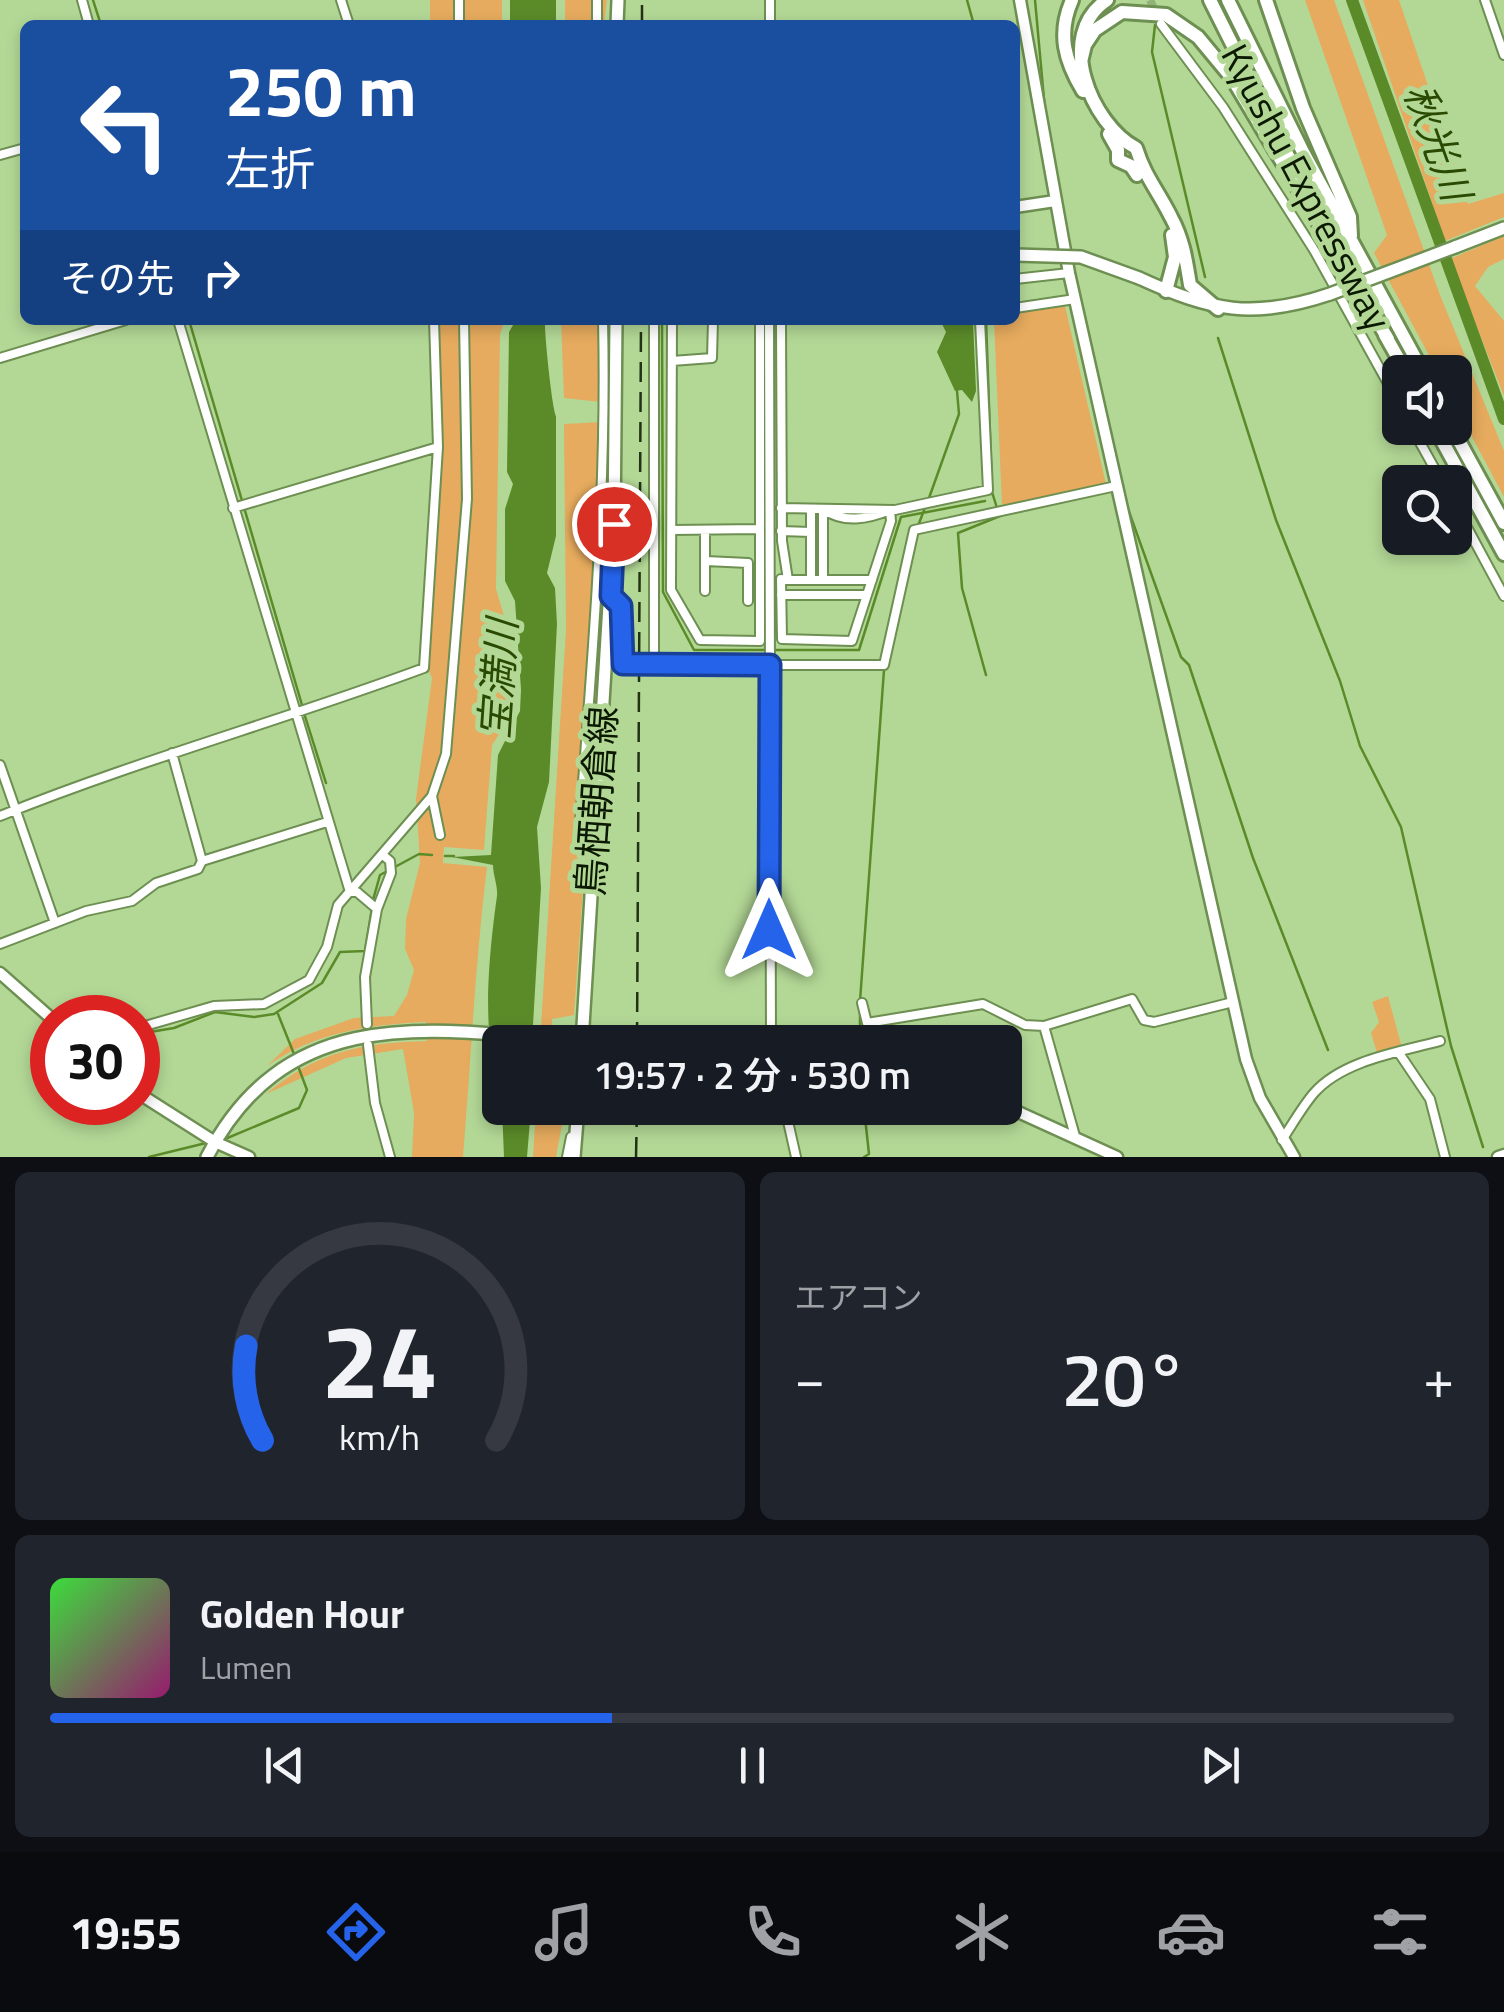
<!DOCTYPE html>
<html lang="ja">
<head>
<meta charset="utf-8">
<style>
  body { margin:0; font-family:"Titillium Web","Noto Sans JP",sans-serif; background:#20242c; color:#f1f3f6; height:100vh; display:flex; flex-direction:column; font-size:38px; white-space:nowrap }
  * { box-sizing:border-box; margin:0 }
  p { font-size:32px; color:#9ea1a6 }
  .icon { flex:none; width:55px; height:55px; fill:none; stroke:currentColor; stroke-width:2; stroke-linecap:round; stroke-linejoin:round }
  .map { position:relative; height:1157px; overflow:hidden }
  .side { display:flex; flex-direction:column; gap:15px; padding:15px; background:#0d0f14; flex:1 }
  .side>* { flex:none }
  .top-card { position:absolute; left:20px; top:20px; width:1000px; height:305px; border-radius:15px; box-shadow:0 5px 15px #0003; background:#1a4fa0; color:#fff; overflow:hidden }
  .tools { position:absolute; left:1382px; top:355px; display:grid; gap:20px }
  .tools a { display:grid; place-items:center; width:90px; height:90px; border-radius:15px; background:#171b24; box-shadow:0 5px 15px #0003; font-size:50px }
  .speed { position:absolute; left:30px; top:995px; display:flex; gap:20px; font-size:50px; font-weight:700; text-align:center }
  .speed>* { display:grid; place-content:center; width:130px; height:130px; border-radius:50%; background:#171b24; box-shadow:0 5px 15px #0003; line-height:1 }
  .speed .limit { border:15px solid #d22; background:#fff; color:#111 }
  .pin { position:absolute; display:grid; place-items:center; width:85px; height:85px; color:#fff; margin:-42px; border:5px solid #fff; border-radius:50%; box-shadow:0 2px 10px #0007 }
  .me { position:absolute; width:110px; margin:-55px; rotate:0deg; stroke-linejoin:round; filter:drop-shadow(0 0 8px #0008) }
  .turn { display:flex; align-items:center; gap:35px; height:210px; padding:0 40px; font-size:45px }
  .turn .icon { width:130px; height:130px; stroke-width:2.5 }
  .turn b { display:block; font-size:70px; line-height:85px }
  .then { display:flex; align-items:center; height:95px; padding:0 40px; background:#0003; gap:20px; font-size:38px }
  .big { font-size:75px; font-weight:600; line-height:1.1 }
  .side .widget { flex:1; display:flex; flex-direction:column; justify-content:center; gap:15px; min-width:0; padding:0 35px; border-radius:15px; background:#20242c }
  .side .dial { align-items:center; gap:0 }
  .dial svg { height:260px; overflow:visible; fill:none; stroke:#363941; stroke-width:7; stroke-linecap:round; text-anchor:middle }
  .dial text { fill:#f1f3f6; stroke:none }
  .song { display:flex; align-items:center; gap:30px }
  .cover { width:120px; height:120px; border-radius:15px; background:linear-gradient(135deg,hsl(120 70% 55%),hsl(320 70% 35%)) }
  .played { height:10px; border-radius:5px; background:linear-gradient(90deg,#2563eb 40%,#363941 40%) }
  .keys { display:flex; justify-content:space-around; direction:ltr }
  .heat { display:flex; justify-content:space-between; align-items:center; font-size:55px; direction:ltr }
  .side .tiles { flex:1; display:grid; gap:15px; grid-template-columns:1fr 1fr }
  .widget:last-child { grid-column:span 2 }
  .trip { position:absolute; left:482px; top:1025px; width:540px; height:100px; border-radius:15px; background:#171b24; box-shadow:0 5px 15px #0003; font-weight:600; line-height:100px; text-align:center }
  .menu { display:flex; height:160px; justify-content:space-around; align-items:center; background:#090b0e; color:#9ea1a6 }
  .menu .icon { width:70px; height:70px }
  .menu .current { color:#2563eb }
  .menu b { font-size:45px; color:#f1f3f6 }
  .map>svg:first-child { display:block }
</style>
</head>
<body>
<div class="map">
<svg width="1504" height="1157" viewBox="0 0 1504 1157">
  <rect width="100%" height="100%" fill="#b3d896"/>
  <path fill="#e6ab5e" d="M430,0H502V25H430Z
    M565,0H607L604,25H565Z
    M1305,0H1334L1440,295L1504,451V497L1455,405V372H1438L1374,253L1387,235Z
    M1363,0H1399L1468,204L1504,193V217L1445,241Z
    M1504,236V259L1488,267L1475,286L1504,321V396L1450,259Z
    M1065,306L1106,484L1002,506L994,320H1015V312Z
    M437,320H505L500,334L496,589L511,640L514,711L492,745L484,850L444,847L443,863L487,867C475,964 471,1060 463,1157H412L414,1113L403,1049L346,1058L266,1094C318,1051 361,1043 427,1041L426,1022C367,1025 316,1032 267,1066L295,1039L354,1018L394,1016L407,995L414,970L405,949L406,919L420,863L416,799L432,678L428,669L441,442Z
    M561,320H598L601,402L564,398Z
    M602,422L609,508L598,701H584L576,834L586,845L574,1015L552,1019L551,1042H540L566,629L564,424Z
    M1388,996L1402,1048L1378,1056L1371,1033L1379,1022L1372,1002Z
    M536,1108H565L556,1157H533Z"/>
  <path fill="#5b8b29" d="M510,0H556V25H510Z
    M516,320H545C544,331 552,407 556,416V536L547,573L555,588L557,624L549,782L537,827L541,888L532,1042H500V1076C479,1039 491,938 497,896C498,886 493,875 493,865L452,857L491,855L498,755L520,711L521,690L515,601L505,581V509L513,484L507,472L509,332Z
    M940,320L973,321L976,391L972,402L962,390L955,391L937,352L946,332Z
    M502,1108H531L527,1157H504Z"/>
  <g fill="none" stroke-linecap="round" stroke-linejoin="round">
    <path stroke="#5b8b29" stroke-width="2.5" d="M93,0L101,25
      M967,0L974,25
      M1035,0L1045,110
      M1155,25L1152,52L1205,277
      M1072,260L1127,506L1181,657L1189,665L1253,858L1328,1050
      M189,320L302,705
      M662,320L663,592L694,650H765
      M986,320L992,492L997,508
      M1218,338L1276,520L1340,681L1360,746L1401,827L1451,1046L1483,1147
      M929,498L959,414L957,391
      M918,526L926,505
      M773,650H859L901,517L985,501
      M986,675L962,588L958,533L1000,516
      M304,713L326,783
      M445,856H454
      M373,900L380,875L419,854L432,855
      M860,1001L884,670
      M860,1009V1042
      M278,1014L294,1054
      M138,1034L174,1028L215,1012L254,1017L274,1014L322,983L340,952L365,951L372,908
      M225,1139L299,1108L307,1090L298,1066
      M149,1157L206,1143
      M864,1157L869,1154L864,1108"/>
    <path stroke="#5b8b29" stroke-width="12" d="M1352,0L1504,419"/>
    <path stroke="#92b278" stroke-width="8" stroke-dasharray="8 4" stroke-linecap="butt" d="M1150,0L1157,15"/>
    <g stroke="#6d8f51" stroke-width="12">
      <path id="street" d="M82,0L89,25
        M341,0L349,25
        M597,0V25
        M1485,0L1504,55
        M1161,24L1223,107L1314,250L1400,405
        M459,25V0
        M770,25V0
        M0,155L25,148
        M1015,279L1069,273
        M1015,308L1075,299
        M178,320L350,892
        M654,320V659H762
        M672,320L671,590L700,640L760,641V320
        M769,320L771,1042
        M781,320L782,541L788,580
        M0,358L126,320
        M672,361L712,358L713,320
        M1412,428L1442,482
        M1455,505L1504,596
        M233,508L438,447
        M781,508L895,510L988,490L980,320
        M811,509V580
        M672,530L759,529
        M705,530V591
        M781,531L811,532
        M706,561L748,563V601
        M781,579L782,639L852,641L891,521L890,510C868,519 844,524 823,509V580
        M783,580H872
        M781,595H867
        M611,596L621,606L623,665H884L914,530L1116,486
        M172,753L202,861
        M0,765L55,923
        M432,796L440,835
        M0,816C139,760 284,720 424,668L438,447L434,320
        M592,846L579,835C592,660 607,495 603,320
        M350,892H357L377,909L365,977L367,1024
        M377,909L391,873L390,861L384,856
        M0,944L86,911L132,901L156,883L198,869L202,861L327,822
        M862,1003L867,1023L983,1004L1025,1025L1044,1026L1132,999L1144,1020L1154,1022L1233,1002
        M1044,1026L1075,1136
        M138,1028L214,1006L264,1004L309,980L327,947L338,905L432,796L446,754L467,499L464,320
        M368,1045L375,1103L390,1157
        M1399,1053L1430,1099L1445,1157
        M785,1108L796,1157
        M1282,1140C1292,1125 1302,1107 1314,1093C1343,1060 1400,1052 1440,1041
        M567,1157L571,1137"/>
    </g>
    <g stroke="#6d8f51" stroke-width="15">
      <path id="secondary" d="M1020,0L1069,273L1246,1059L1260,1098L1294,1157
        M1015,207L1055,201
        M0,973L52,1019
        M138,1093L215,1142L249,1157
        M1005,1106L1117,1157
        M1498,1157L1504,1155"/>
    </g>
    <g stroke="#6d8f51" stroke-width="16">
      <path id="primary" d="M617,25L618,0
        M1455,247L1504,228
        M1139,278C1211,311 1253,320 1330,294
        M582,1042L614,524L616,320
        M207,1157C287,1002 432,1028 579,1042
        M574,1157L578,1108"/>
    </g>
    <g stroke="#6d8f51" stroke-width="18">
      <path id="highway" d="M1072,0C1057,34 1065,61 1083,91
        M1107,0C1054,35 1091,124 1136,148C1145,177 1157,189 1171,217C1183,239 1186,260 1190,285L1218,309
        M1210,0L1301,182
        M1228,0L1302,150L1423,372
        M1266,0L1303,108L1350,217L1351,236
        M1080,66L1085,45L1095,30L1122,12L1166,15L1198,37L1232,78L1388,339
        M1109,134L1118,150V160L1131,166L1137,175
        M1166,291L1175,257L1172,235
        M1385,335L1406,372
        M1435,428L1504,554
        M1452,428L1504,523"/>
    </g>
    <use href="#street" stroke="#fff" stroke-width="8"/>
    <use href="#secondary" stroke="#fff" stroke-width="10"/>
    <use href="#primary" stroke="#fff" stroke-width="11"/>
    <use href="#highway" stroke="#fff" stroke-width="12"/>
    <path stroke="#223215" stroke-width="2.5" stroke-dasharray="20 10" stroke-linecap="butt" d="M642,25V0
      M637,1042L641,320
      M636,1157L637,1108"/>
    <g stroke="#6d8f51" stroke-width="16" stroke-linecap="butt">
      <path id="primary-bridge" d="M1015,255L1081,257L1139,278
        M1330,294L1455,247"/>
    </g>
    <use href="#primary-bridge" stroke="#fff" stroke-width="11"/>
  </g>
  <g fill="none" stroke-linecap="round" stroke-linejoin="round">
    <g stroke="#184099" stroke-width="25">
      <path id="route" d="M614,524L611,596L621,606L623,664L770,665L769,930"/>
    </g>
    <use href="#route" stroke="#2563eb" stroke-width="18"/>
  </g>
  <g text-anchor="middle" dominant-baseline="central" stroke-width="10" stroke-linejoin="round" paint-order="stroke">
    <g font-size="38" fill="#0c1902" stroke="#b3d896">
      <text transform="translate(1307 187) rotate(62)">Kyushu Expressway</text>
      <text transform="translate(596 801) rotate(-86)">鳥栖朝倉線</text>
    </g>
    <g font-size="40" font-style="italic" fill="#2a4a02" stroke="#b3d896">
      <text transform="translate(1438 142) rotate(70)">秋光川</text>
      <text transform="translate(498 679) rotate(-86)">宝満川</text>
    </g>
  </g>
</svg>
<div class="tools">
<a><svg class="icon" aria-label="sound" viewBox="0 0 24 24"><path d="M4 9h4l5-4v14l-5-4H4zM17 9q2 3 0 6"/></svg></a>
<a><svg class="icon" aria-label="search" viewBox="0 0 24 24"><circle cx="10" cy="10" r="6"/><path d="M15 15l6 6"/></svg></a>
</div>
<div class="speed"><div class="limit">30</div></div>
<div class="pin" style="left:614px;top:524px;background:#d93025"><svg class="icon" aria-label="arrive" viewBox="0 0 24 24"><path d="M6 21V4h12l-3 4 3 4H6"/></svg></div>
<svg class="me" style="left:769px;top:930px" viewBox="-20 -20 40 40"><path d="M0-17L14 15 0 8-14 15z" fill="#2563eb" stroke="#fff" stroke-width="4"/></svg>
<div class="trip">19:57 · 2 分 · 530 m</div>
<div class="top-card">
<div class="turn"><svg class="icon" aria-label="left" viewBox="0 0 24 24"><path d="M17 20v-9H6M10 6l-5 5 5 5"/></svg><div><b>250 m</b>左折</div></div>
<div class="then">その先<svg class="icon" aria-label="right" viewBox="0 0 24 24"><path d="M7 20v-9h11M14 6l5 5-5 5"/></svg></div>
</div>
</div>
<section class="side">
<div class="tiles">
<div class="widget dial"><svg viewBox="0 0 100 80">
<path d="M14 69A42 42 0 1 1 86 69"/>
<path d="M14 69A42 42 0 0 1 9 40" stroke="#2563eb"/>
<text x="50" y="56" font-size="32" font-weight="700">24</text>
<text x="50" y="72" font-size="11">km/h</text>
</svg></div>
<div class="widget"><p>エアコン</p>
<div class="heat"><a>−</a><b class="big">20°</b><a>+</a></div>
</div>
<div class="widget">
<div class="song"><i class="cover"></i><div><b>Golden Hour</b><p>Lumen</p></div></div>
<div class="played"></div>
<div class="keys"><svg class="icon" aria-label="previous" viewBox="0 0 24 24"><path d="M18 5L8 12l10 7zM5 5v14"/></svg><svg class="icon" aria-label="pause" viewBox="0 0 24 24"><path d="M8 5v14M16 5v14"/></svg><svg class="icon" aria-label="next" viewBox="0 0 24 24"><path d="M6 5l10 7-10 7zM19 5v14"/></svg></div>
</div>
</div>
</section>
<nav class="menu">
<b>19:55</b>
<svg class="icon current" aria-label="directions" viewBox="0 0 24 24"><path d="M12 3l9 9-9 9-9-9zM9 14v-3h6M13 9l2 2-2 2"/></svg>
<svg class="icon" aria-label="music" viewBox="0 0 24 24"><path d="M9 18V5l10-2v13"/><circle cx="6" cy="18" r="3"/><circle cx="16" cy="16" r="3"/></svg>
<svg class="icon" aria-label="phone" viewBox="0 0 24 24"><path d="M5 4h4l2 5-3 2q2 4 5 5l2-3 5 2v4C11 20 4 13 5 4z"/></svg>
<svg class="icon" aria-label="climate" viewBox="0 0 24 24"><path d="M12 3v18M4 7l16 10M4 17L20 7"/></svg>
<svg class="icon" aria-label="car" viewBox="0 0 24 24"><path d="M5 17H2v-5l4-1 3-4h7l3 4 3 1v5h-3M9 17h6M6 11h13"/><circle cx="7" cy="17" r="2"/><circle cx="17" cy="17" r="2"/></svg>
<svg class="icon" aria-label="filters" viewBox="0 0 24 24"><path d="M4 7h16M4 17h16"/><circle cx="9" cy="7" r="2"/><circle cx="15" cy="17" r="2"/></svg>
</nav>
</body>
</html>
